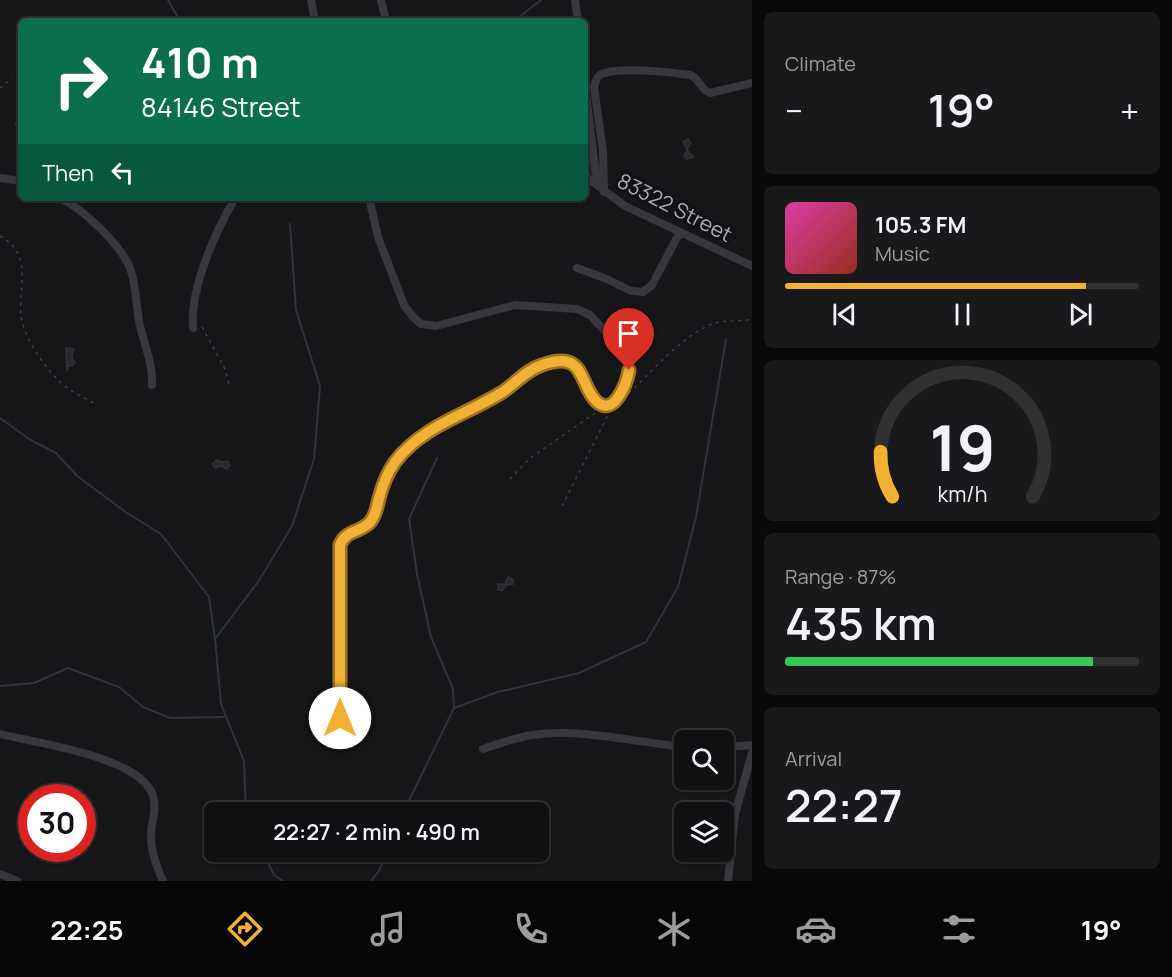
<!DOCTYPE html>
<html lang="en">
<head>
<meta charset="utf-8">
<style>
  body { margin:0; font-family:Manrope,sans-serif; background:#19191b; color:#f1f3f6; height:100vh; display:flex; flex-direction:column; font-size:22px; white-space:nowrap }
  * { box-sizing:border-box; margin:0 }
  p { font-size:20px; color:#9c9d9f }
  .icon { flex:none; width:33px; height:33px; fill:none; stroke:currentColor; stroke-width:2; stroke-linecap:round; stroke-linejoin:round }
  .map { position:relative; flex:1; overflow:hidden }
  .sheet { display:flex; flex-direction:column; gap:12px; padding:12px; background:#09090a; width:420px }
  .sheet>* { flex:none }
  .top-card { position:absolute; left:18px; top:18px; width:570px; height:183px; border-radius:9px; box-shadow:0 2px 4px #0004,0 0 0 2px #303032; background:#0b6e4f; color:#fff; overflow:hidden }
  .tools { position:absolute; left:674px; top:730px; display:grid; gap:12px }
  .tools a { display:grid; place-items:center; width:60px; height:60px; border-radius:9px; background:#101012; box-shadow:0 2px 4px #0004,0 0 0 2px #303032; font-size:30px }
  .speed { position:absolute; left:18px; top:784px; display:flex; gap:12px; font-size:30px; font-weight:700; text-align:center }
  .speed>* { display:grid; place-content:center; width:78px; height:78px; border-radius:50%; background:#101012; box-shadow:0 2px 4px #0004,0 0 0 2px #303032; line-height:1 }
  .speed .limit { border:9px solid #d22; background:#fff; color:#111 }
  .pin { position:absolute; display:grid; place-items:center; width:51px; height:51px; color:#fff; margin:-62px -26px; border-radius:50% 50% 50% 0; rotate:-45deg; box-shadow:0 0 6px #0007 }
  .pin .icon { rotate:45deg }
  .me { position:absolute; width:66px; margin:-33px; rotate:0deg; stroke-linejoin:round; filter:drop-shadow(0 0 4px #0008) }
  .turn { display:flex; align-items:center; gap:21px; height:126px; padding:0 24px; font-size:27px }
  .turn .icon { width:78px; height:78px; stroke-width:2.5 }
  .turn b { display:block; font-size:42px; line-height:51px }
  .then { display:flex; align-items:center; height:57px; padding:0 24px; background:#0003; gap:12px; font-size:22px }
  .big { font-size:45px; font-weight:600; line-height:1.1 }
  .sheet .card { flex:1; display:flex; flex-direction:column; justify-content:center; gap:9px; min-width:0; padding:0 21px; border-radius:9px; background:#19191b }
  .sheet .dial { align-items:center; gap:0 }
  .dial svg { height:156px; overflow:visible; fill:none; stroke:#303032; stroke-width:7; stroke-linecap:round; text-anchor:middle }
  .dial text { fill:#f1f3f6; stroke:none }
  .song { display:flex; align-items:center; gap:18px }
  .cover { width:72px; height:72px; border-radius:9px; background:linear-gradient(135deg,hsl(320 70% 55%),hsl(10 70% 35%)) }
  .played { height:6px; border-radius:3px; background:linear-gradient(90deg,#f2b134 85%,#303032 85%) }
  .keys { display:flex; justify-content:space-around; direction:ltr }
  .heat { display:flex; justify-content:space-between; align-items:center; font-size:33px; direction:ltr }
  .charge { height:9px; border-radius:4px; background:linear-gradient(90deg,#34c759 87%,#303032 0) }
  .trip { position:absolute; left:204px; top:802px; width:345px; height:60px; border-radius:9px; background:#101012; box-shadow:0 2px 4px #0004,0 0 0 2px #303032; font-weight:600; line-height:60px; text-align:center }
  .tab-bar { display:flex; height:96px; justify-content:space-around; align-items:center; background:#060607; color:#9c9d9f }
  .tab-bar .icon { width:42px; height:42px }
  .tab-bar .on { color:#f2b134 }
  .tab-bar b { font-size:27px; color:#f1f3f6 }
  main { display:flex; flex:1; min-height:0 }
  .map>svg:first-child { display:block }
</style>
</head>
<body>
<main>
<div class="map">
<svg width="752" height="881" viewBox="0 0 752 881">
  <rect width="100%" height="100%" fill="#161618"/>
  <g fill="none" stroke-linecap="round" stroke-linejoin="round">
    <path stroke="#2c353c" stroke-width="2" d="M168,0L180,21
      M514,21L541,0
      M0,418L29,439L56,453L77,476L127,513L161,534L209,597L215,639L221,704L244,761L246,813
      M437,458L409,519L417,574L431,637L453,689L454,707
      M215,639L258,582L292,526L314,459L320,386L296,310L290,224
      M0,686L34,683L68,668L119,687L143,707L170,718L224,717
      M403,813L454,708L498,692L579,673L646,642L678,587L696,517L726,339
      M263,852L274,875L283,881
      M371,881L379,871L387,852"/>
  </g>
  <path fill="#29292c" stroke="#303034" stroke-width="1.5" d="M688,139L691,143L687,149L693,157L687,159L684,156L687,150L683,142Z
    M66,348L74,349L72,358L75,362L73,366H69L67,370Z
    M216,460L222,462L228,461L230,466L226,469L222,466L215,468L212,464Z
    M508,577L513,579V584L507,585L502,591L498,590V584H505Z
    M352,719L357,723H364L365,729L362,730L356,726L349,727L348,722Z"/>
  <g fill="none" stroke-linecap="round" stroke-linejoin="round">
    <path stroke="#3d3f44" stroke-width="1.5" stroke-dasharray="3 4.5" stroke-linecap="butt" d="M0,88L12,78
      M17,115L16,125L21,133
      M0,236C34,255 18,286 21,316C24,337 43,365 58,380C67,390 82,396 93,403
      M202,327L225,369L230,388
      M629,393C654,370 683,334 715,323C726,320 740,322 752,319
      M510,479L529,459L598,411
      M562,506L609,413"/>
    <path stroke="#37383d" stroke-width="8" d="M311,0L315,21
      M381,0L386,21
      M575,0L578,21
      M585,85L597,185
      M585,176L625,206L752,266
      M0,178L21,181
      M604,192L603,151L594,87C595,82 596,78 600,75C616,66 671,72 690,75C699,78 701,90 710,93L752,83
      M60,198C83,209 123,246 131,271C137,290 136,311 141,330C146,349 153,366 152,385
      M577,268L607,279L631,291L643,292L652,285L680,232
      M193,328C190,287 215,233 235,198
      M340,733V545L348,533L369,523L377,509L382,489L394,464L412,443L424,434L503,392L532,369L542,365L565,362L574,365L582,374L592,396L597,402L605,406L612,404L621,393L629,370L628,360L621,348L590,315L577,309L515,305L436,326L421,324L413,317L404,305L378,237L369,198
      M0,734C35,743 148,757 154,800C156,811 152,822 151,832C150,850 156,865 163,881
      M723,747L752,745
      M483,749C500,743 515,738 532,735C582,728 635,742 684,747
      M0,874L17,881
      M728,881L735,814L752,753"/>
  </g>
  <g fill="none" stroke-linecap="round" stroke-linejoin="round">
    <g stroke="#9d7322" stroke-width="15">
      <path id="route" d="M340,718V545C346,529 362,533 371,521C377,513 377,504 380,495C383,484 388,472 395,462C421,427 465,415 501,393C515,384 526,370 542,365C587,349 578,385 597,402C615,417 627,382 629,370"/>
    </g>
    <use href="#route" stroke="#f2b134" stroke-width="10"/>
  </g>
  <g text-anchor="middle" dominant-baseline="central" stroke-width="6" stroke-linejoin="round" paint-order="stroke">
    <g font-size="21" fill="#a8adb8" stroke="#111113">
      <text transform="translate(675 207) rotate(27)">83322 Street</text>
    </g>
  </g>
</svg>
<div class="tools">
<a><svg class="icon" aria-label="search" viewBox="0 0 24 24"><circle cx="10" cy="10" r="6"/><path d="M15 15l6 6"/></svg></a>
<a><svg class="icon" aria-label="layers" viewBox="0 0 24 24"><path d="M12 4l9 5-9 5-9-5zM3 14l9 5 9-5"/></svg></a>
</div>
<div class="speed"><div class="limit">30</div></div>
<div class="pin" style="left:629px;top:370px;background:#d93025"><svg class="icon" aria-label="arrive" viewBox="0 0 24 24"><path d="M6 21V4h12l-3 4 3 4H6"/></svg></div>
<svg class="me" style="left:340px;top:718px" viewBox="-20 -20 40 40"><circle r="19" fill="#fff"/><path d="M0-13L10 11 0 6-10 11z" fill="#f2b134"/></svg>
<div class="trip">22:27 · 2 min · 490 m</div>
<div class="top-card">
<div class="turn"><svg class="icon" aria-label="right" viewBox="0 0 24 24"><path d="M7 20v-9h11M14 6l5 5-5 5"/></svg><div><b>410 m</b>84146 Street</div></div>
<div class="then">Then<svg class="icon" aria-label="left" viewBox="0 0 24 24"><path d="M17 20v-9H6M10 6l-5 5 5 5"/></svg></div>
</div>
</div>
<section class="sheet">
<div class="card"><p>Climate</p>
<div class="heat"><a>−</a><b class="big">19°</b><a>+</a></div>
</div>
<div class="card">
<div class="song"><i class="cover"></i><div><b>105.3 FM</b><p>Music</p></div></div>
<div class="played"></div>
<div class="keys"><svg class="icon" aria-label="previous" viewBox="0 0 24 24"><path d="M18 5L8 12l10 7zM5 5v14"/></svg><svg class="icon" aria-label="pause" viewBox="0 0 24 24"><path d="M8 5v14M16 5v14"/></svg><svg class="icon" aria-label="next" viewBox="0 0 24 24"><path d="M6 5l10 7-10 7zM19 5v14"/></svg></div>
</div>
<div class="card dial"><svg viewBox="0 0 100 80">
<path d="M14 69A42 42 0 1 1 86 69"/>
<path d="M14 69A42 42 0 0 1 8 46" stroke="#f2b134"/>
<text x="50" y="56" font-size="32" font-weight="700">19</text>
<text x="50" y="72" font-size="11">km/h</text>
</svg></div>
<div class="card"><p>Range · 87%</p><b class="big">435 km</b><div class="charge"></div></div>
<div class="card"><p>Arrival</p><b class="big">22:27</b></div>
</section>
</main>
<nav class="tab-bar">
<b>22:25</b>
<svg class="icon on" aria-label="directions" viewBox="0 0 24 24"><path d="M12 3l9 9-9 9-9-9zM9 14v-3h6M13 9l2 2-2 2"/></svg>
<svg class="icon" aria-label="music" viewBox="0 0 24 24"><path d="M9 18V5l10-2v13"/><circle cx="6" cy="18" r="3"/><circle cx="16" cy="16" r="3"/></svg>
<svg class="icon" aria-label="phone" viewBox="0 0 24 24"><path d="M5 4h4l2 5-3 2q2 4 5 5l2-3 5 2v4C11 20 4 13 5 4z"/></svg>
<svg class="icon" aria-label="climate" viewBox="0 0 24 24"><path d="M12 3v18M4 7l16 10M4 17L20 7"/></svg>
<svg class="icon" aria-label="car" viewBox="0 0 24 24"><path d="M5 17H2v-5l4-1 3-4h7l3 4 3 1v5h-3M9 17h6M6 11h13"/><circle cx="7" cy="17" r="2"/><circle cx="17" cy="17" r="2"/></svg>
<svg class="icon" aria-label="filters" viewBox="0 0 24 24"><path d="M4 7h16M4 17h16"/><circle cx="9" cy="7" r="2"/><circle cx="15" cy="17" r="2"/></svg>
<b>19°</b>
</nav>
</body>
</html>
